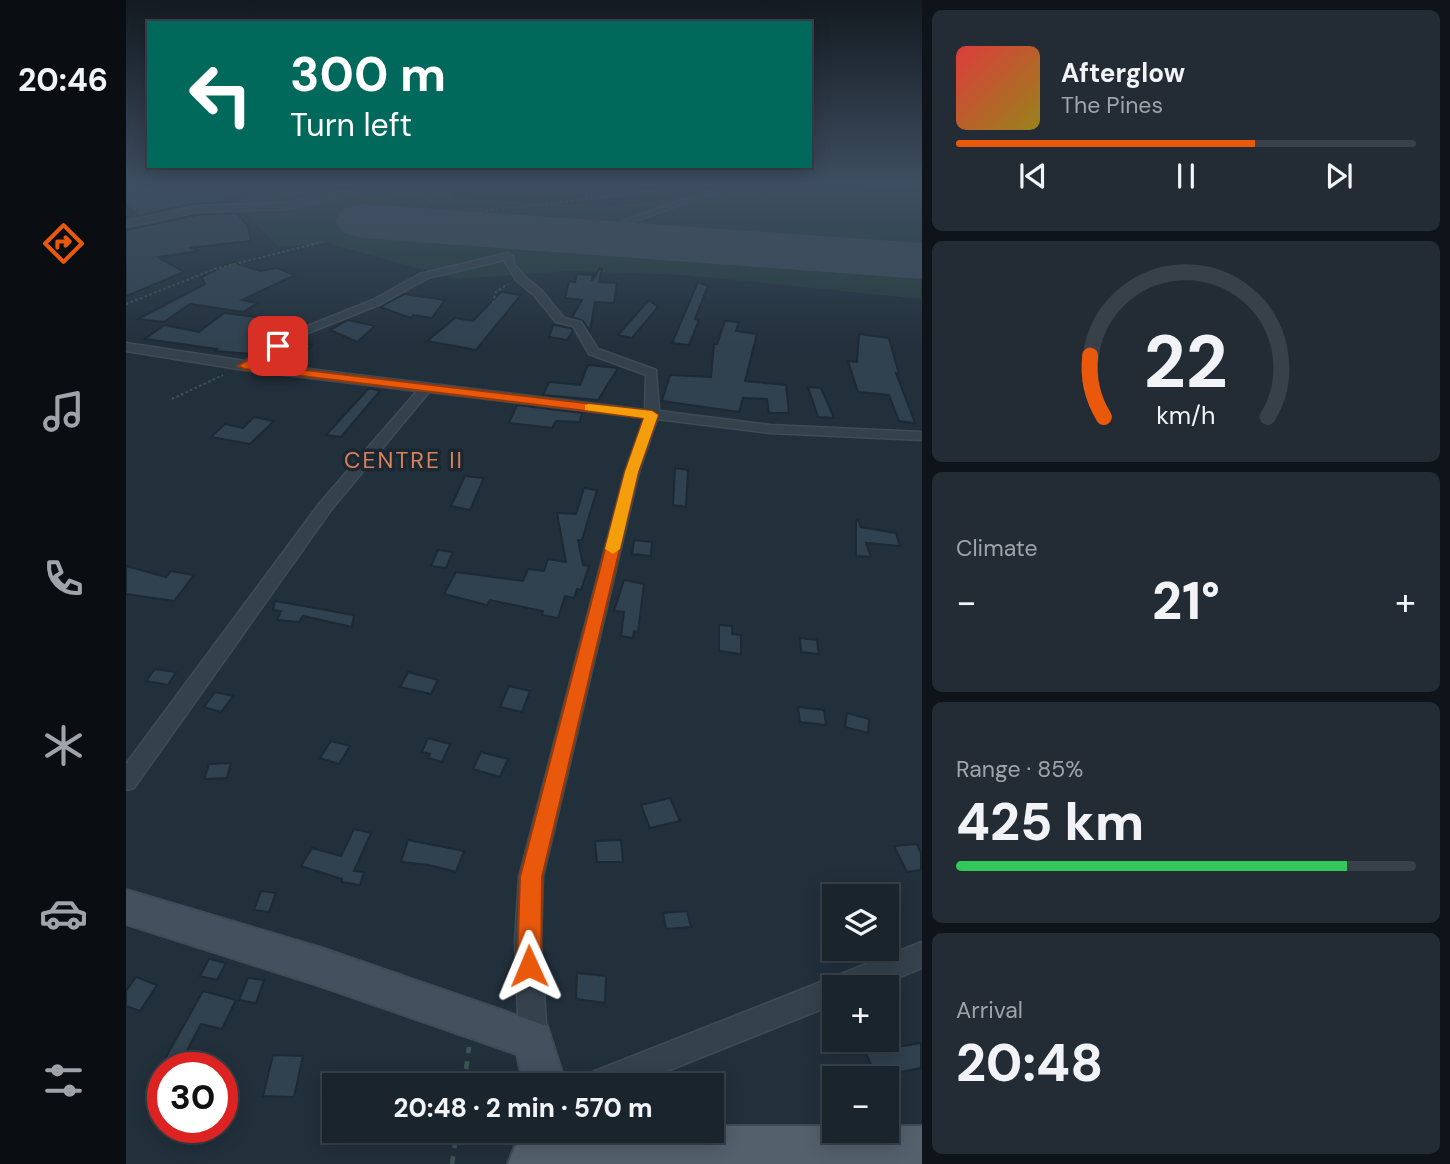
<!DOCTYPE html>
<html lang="en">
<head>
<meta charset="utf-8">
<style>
  body { margin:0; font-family:"DM Sans",sans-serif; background:#232c35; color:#f1f3f6; height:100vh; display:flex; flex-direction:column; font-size:26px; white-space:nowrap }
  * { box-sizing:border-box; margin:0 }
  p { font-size:23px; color:#9fa4aa }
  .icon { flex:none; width:38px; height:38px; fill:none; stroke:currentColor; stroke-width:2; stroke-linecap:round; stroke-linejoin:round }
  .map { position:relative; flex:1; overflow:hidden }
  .side { display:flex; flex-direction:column; gap:10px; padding:10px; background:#0e1419; width:528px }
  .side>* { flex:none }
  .hud { position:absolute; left:21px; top:21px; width:665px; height:147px; border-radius:0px; box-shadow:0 4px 18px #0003,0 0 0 2px #384149; background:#00695c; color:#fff; overflow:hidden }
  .fabs { position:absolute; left:696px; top:884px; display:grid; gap:14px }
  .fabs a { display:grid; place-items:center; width:77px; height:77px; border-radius:0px; background:#1a242d; box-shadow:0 4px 18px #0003,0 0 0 2px #384149; font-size:35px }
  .speed { position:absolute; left:21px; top:1052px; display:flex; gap:14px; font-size:35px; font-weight:700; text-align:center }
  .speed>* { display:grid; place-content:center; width:91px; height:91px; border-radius:50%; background:#1a242d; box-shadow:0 4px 18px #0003,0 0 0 2px #384149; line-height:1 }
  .speed .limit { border:10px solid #d22; background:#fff; color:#111 }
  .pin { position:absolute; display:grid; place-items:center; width:60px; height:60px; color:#fff; margin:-30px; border-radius:14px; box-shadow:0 4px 10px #0006 }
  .me { position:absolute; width:77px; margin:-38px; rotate:359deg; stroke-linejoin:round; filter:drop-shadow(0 0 5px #0008) }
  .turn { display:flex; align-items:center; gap:24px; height:147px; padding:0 28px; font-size:32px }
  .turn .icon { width:91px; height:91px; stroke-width:2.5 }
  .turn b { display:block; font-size:49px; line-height:60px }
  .big { font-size:52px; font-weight:800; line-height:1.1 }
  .side .tile { flex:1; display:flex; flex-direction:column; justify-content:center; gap:10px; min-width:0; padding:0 24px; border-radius:10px; background:#232c35 }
  .side .dial { align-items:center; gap:0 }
  .dial svg { height:182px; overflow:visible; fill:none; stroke:#384149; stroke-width:7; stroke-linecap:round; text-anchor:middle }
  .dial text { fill:#f1f3f6; stroke:none }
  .song { display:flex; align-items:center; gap:21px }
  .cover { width:84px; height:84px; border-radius:10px; background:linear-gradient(135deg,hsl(0 70% 55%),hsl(50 70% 35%)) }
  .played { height:7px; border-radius:4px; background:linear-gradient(90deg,#ea580c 65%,#384149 65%) }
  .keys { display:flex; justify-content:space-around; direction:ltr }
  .heat { display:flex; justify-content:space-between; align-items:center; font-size:38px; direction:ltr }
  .charge { height:10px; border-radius:5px; background:linear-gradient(90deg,#34c759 85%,#384149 0) }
  .trip { position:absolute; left:196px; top:1073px; width:402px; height:70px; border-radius:0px; background:#1a242d; box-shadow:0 4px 18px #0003,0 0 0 2px #384149; font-weight:800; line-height:70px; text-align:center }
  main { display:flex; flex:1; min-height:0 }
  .tabs { display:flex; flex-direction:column; width:126px; justify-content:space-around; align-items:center; background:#0a0e12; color:#9fa4aa }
  .tabs .icon { width:49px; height:49px }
  .tabs .selected { color:#ea580c }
  .tabs b { font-size:32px; color:#f1f3f6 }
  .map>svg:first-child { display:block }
</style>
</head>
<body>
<main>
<nav class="tabs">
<b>20:46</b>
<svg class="icon selected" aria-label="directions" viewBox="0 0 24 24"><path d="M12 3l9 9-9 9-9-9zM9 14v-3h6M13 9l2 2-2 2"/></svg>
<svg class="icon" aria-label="music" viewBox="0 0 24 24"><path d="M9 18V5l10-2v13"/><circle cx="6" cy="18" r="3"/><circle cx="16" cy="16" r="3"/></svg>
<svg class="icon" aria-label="phone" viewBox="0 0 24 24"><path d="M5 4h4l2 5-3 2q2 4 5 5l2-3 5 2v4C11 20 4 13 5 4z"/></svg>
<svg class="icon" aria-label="climate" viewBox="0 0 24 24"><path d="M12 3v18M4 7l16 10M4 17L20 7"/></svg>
<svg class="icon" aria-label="car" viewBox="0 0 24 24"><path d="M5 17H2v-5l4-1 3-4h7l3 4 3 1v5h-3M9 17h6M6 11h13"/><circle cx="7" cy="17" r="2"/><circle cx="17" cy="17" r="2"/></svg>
<svg class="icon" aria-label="filters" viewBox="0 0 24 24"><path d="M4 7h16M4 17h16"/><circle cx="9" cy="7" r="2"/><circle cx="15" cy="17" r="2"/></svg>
</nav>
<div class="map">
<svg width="796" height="1164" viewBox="0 0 796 1164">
  <rect width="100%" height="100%" fill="#22303c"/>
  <path fill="#243d3c" d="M272,185H328L330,186L325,198L486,206L625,189L678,186L795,192V299L558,275L442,271L331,279L201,243L153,247L121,214L112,199L167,190L213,186L244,196L280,188Z"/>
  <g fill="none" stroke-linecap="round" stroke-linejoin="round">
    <path fill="#3c4b58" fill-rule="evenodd" d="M237,204L796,243V279L237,238L217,233L209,221L217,209Z"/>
  </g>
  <path fill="#304250" stroke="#1d2933" stroke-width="2" d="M0,185H90L103,202L70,203L13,216L0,205Z
    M111,213L122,227L125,241L63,248L73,251L32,257L58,272L0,296V230L71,215Z
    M106,262L134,271L151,268L169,275L116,300L132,303L117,312L64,304L38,322L12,319L79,284L75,277Z
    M474,268L476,269L473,282L491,283L488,303L469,302L464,331L457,321L446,317L456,300L439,298L443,281L449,282L451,274L467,275L466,281Z
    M572,282L582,286L569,319L573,320L563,345L546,343Z
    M375,292L395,295L350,350L301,341L329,318L347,321Z
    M278,294L319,300L306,318L287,315L285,318L254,307Z
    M523,300L532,307L506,338L492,335Z
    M98,313L168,322L126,354L89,351L91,349L19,339L38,325L73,332Z
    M222,320L249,326L231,342L204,330Z
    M599,321L613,322L610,331L631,334L619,381L660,385L663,413H643L641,399L617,398L613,412L536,401L544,375L585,377L588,344H591Z
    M427,325L445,328L447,331L441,340L423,337Z
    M733,334L763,338L773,374L770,373L789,423L773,421L763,395L732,392L722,361L731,362Z
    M169,343L186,345L174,356L153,353Z
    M462,365L492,368L472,400L417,395L423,382L454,385Z
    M682,387L695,388L708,418L692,417Z
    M243,388L254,391L215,437L200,435Z
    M391,405L456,413L454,422L430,421L426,428L383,423Z
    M128,417L148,421L124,444L85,437L99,424L117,428Z
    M549,468L562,470L560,507L547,505Z
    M339,476L358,478L344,510L325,506Z
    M458,488L471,490L456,540H452L457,565L463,566L455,590L451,589L448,598L439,596L432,618L416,615L417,611L364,600L361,605L318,594L330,572L397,581L402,569L418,571L422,559L440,562L431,513L450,514Z
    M730,520H732L735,527L770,533L774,546L740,543L745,557L730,556Z
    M508,540L526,542L525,556L506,554Z
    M312,550L327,552L320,568L305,566Z
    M0,566L40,577L45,571L68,575L48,601L0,594Z
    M498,580L518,584L512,632L508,631L507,638L495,636L498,612L488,611Z
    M149,601L228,615L226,627L177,616L173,622L151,620L155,611L147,610Z
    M593,625L606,626V634L615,635V654L593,651Z
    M674,638L691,640L693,654L675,652Z
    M29,669L50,672L42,685L20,681Z
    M282,672L312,680L305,694L274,687Z
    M383,686L404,691L396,712L374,707Z
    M89,692L107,696L95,712L78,707Z
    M672,707L698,710L700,725L674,722Z
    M721,713L743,719L742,733L719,727Z
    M302,738L324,744L316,762L302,758L304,754L296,752Z
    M205,741L224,746L213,764L194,758Z
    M355,752L382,759L374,777L347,769Z
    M105,763L101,778L78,779L83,764Z
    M544,798L554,821L524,828L515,805Z
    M228,829L245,833L228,871L238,872L234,885L216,882V879L175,866L186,848L215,856Z
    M282,840L338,851L330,872L303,865L275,862Z
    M495,840L497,862H471L469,841Z
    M791,844L795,853V870L781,872L768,846Z
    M135,891L150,893L143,912L128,910Z
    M561,911L565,927L540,929L537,913Z
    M83,959L100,963L91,980L74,976Z
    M451,973L480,976L479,1003L450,999Z
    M10,977L31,985L14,1011L0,1006V991Z
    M122,978L138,980L130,1003L113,1000Z
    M77,991L110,1000L96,1029L75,1024L55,1062L40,1057Z
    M795,1043V1068L774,1072L773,1069L748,1072L737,1047L752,1045L755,1050Z
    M147,1055L177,1056L168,1097L137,1096Z"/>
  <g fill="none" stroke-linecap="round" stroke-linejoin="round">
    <g stroke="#3f4b55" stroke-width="3">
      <path id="street" d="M248,185H264L162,209L71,212L0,227V221L71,206L162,203Z
        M600,185H612L503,223L496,221Z
        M382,253L387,256L388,264L398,276L416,291L438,318L455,322L472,349L530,370L533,411L644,425L796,432V440L644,433L531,419L513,472L417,877L415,941L421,1040L417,1050L407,1054L397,1050L393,1040L389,941L393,877L499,472L518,418L303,392L205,510L8,788L0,790V764L193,504L291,391L118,370L0,351V343L119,361L164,333L247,300L294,274ZM378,260L390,280L408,295L430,322L447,326L463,354L520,375L519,410L133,363L172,337L255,304L302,278Z
        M796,942V968L749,987H709V1004L506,1085H454L459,1075Z"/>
    </g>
    <g stroke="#3f4b55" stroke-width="4">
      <path id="secondary" d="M0,890L195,948L421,1026L440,1085H398L391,1054L195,986L0,924Z"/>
    </g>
    <g stroke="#3f4b55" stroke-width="4">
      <path id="primary" d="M586,1126H709V1130H761V1126H796V1164H382L389,1146C449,1122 523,1130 586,1130Z"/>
    </g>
    <path stroke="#3c5554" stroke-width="2" stroke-dasharray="2.5 2.5" stroke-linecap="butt" d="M304,185V205
      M504,185L520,193
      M360,211L568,186
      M367,303L370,292L382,284
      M0,304L89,269L196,242
      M46,399L97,375"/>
    <path stroke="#3c5554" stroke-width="4.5" stroke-dasharray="8 8" stroke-linecap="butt" d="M338,1085L343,1047
      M326,1164L331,1130"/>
    <use href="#street" fill="#35424c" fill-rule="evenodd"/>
    <use href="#secondary" fill="#43515f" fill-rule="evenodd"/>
    <use href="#primary" fill="#53616c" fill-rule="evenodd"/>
  </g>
  <linearGradient id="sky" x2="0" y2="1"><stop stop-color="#131a21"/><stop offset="0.53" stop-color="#3e4e61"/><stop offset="1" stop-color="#3e4e61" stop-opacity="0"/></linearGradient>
  <rect width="796" height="348" fill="url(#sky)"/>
  <path fill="#ea580c" stroke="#983908" stroke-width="2" d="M152,343L156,344V349L129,364L526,411L532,415L512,472L416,877L415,966L412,974L403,978L395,974L391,966L394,877L499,472L518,418L118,369L112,366Z"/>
  <path fill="#f59e0b" d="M463,404L526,411L532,415L512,472L494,549L487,554L479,549L499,472L518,418L459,410V405Z"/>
  <g text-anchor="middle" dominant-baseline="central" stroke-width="7" stroke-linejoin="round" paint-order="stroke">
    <g font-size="23" letter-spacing="2" fill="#d7825c" stroke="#1b2731">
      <text x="278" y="460">CENTRE II</text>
    </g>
  </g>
</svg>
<div class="fabs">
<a><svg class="icon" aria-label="layers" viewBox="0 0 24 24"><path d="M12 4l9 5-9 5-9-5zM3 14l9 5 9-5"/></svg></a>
<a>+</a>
<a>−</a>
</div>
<div class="speed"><div class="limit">30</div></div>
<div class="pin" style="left:152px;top:346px;background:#d93025"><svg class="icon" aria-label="arrive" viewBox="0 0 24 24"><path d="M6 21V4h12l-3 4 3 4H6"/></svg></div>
<svg class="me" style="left:403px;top:966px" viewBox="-20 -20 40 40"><path d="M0-17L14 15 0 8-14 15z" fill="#ea580c" stroke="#fff" stroke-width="4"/></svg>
<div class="trip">20:48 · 2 min · 570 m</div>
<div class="hud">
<div class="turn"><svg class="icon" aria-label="left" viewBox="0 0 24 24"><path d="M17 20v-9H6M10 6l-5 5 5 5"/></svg><div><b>300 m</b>Turn left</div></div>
</div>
</div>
<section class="side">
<div class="tile">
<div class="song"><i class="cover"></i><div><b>Afterglow</b><p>The Pines</p></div></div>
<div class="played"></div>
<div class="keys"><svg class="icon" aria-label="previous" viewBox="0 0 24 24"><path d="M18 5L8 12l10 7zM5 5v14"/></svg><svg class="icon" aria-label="pause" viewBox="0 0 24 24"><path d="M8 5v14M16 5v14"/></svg><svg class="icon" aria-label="next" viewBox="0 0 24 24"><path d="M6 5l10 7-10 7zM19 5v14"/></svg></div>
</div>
<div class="tile dial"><svg viewBox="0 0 100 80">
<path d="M14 69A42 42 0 1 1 86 69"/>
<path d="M14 69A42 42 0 0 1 8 42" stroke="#ea580c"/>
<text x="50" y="56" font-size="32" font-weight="700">22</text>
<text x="50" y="72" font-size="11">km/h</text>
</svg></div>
<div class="tile"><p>Climate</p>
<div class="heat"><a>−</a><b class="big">21°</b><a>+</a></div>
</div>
<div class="tile"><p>Range · 85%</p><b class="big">425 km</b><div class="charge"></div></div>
<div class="tile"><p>Arrival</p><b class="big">20:48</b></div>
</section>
</main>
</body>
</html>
